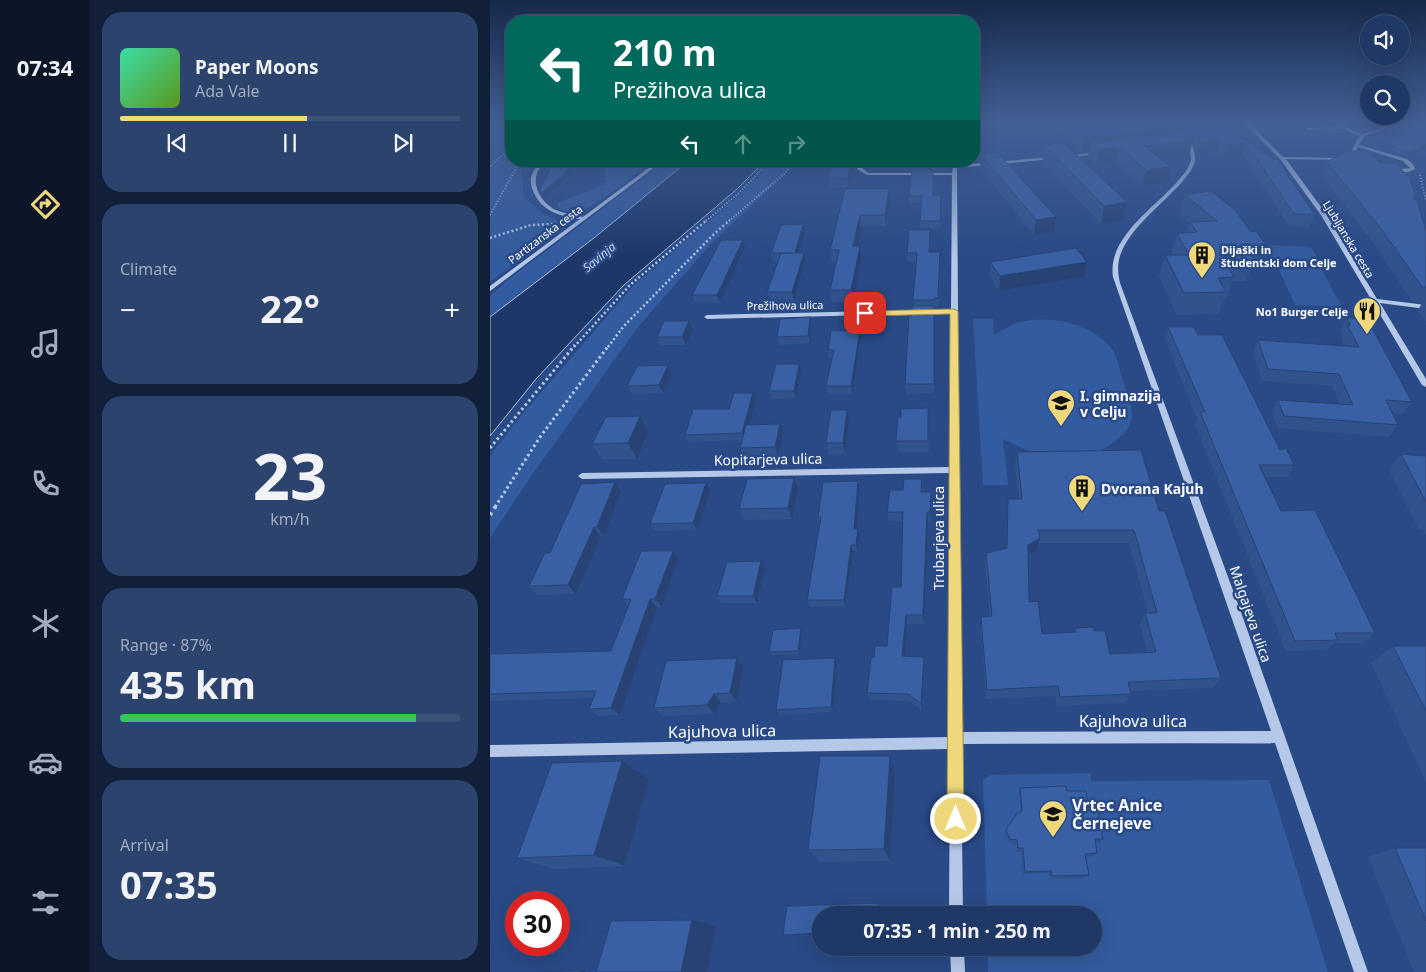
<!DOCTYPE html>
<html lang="en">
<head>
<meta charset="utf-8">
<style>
  body { margin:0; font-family:"Noto Sans",sans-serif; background:#2c436e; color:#f1f3f6; height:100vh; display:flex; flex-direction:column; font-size:19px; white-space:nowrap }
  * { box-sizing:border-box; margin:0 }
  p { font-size:16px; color:#a1acbf }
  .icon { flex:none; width:28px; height:28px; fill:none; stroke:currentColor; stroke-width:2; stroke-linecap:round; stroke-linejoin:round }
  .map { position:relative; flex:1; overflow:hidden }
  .side { display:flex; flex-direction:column; gap:12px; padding:12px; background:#111f38; width:400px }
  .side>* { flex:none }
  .guide { position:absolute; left:15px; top:15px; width:475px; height:152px; border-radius:20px; box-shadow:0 5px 20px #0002,0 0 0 1px #3c5279; background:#00695c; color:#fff; overflow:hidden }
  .buttons { position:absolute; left:870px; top:15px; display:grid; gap:10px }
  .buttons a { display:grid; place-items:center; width:50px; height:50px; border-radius:50%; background:#1f3865; box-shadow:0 5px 20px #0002,0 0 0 1px #3c5279; font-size:25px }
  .speed { position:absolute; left:15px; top:891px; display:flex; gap:10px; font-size:25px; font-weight:700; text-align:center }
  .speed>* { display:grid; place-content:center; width:65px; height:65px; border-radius:50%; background:#1f3865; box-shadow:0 5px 20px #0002,0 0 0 1px #3c5279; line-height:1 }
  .speed .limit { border:8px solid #d22; background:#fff; color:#111 }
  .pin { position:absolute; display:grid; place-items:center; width:42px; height:42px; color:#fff; margin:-21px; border-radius:10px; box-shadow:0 2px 8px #0006 }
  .me { position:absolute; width:55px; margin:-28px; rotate:0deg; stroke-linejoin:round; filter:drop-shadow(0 0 4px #0008) }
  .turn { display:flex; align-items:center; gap:18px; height:105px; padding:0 25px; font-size:22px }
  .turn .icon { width:65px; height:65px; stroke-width:2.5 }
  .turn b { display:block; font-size:35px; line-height:42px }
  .lanes { display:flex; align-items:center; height:48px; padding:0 25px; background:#0003; justify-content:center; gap:25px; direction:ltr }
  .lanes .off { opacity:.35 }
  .big { font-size:38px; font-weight:700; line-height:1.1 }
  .side .tile { flex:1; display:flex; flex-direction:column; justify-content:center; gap:8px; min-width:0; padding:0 18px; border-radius:20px; background:#2c436e }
  .side .dial { align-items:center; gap:0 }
  .dial b { font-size:65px; line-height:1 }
  .song { display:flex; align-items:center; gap:15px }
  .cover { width:60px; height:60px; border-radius:8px; background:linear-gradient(135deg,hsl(160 70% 55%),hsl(90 70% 35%)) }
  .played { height:5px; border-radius:2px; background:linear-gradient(90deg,#efd87b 55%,#3c5279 55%) }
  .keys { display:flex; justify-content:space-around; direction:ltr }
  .heat { display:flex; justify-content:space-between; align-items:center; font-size:28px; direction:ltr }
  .charge { height:8px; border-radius:4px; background:linear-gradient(90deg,#34c759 87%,#3c5279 0) }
  .trip { position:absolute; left:322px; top:906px; width:290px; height:50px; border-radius:25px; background:#1f3865; box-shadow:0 5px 20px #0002,0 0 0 1px #3c5279; font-weight:700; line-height:50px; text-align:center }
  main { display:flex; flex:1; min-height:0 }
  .dock { display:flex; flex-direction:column; width:90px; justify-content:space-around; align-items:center; background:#0c1628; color:#a1acbf }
  .dock .icon { width:35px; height:35px }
  .dock .selected { color:#efd87b }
  .dock b { font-size:22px; color:#f1f3f6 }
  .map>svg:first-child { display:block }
</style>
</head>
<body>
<main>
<nav class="dock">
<b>07:34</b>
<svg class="icon selected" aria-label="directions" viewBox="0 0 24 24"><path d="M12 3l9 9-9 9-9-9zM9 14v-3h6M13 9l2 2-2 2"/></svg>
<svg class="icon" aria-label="music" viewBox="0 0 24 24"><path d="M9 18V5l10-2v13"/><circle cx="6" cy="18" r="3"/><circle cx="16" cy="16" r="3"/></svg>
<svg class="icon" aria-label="phone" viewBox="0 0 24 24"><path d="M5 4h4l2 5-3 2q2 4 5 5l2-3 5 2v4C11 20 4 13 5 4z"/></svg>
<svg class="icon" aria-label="climate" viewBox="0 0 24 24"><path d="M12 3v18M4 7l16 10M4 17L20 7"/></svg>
<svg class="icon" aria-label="car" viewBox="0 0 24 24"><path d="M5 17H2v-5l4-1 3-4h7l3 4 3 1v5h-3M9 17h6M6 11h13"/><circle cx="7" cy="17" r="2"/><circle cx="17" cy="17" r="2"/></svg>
<svg class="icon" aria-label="filters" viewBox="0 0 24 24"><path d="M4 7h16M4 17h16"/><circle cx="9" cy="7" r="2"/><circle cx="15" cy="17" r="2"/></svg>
</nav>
<section class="side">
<div class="tile">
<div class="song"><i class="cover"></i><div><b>Paper Moons</b><p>Ada Vale</p></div></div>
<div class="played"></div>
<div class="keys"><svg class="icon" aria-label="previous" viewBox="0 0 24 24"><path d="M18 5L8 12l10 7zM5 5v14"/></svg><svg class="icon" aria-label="pause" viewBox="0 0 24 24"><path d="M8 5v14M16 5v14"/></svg><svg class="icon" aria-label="next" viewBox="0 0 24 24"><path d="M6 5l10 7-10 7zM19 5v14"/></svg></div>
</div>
<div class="tile"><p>Climate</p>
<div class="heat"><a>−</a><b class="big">22°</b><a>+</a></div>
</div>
<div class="tile dial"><b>23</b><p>km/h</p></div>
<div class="tile"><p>Range · 87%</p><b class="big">435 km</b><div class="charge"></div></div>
<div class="tile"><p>Arrival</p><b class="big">07:35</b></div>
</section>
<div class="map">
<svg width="936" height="972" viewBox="0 0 936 972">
  <rect width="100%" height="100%" fill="#294a87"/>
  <path fill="#335b9f" d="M0,122H21V161H33L31,167L34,198L55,215L78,225L0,282Z
    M118,161L160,162C144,175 105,209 86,212C78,213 74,212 68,207V203C84,195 101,192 116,182L115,163Z
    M176,161H198L104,238L0,317V296L19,279Z
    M283,161H309L220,245L148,327L42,475L0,538V456L30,417L144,285L252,193Z
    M774,245L821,247L829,261L780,259Z
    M785,261L828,263L852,307L805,305Z
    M483,319H503L504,335C514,329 523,323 535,321C565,316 602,324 622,349C628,357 630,372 633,381C637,393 645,409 641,422C638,432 626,441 618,446C613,449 607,454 601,455C570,463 540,453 513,439L518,485H493Z
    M600,773L602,781L779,780L838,972H498L497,948H604V915H497L493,780L501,775Z"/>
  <path fill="#1d3768" stroke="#aac1e8" d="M198,161H275L247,189L134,285L46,379L0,436V317L104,238Z"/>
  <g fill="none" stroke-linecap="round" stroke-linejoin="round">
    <path stroke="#b5c8e8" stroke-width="2" stroke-dasharray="1 2" stroke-linecap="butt" d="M0,166L21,148
      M930,175L936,201
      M0,215L30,161
      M216,221L249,193L280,161
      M239,221L294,174L305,161"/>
    <path stroke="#b5c8e8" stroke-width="2.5" stroke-dasharray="2 2.5" stroke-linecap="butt" d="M0,238L41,225L65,224
      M84,347L140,285L217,220
      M118,347L133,327L224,234L240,220"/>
    <path stroke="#b5c8e8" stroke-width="3" stroke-dasharray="2.5 3" stroke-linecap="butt" d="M0,448L85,345
      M5,507L50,437L119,345"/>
    <path stroke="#b5c8e8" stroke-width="4" stroke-dasharray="3 4.5" stroke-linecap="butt" d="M0,515L6,506"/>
    <path fill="#b5c8e8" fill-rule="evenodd" d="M680,122H685C694,132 706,145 705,159C705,167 697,176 692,182C673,204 639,228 630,256C627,265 628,274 630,283L752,615L878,972H864L785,743L471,744L473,915H459L460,749L0,757V745L459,737L460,473L92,479L88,476L92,473L460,467L461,313L217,319L214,317L217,315L461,309L462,175H377L367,169L368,161H372V168L378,173H462L464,161H468V165L563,157L565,158L563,159L467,168L471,732L781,731L623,277C617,238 664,208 687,182C693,175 700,167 701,159C701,144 689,132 680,122Z
      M753,122H758L793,157L850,158L861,152L869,136L854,129L817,130L815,128L847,127L849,125L872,134L911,122H919L874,136L869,145L917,159L923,164L925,169L918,172H900V170H902L920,168L913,161L868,147L865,154L851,160L796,159L837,215L887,299L936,305V309L890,303L936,379V387L932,385L831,215L790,159Z
      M610,151L612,152V153L576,158L574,157Z
      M50,161H55C51,166 46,172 46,178C44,191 55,205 66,210C75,214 84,215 93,217L168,161H173L0,291V286L90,219C70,216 53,212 44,193C42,189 40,183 41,178C42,172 47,166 50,161Z
      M460,948H474L475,972H461Z"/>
  </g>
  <path fill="#31538d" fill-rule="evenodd" d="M501,122H692L693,123V122H737L744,133L783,159L825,215L819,227L799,226L752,154L733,156L726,151L707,154L702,141L699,155L670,158L681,167L677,182L652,186L626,162L606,165L598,157L599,151L592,152L563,125L509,132Z
    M865,122H904L882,129Z
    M936,126V148L917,156L877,141L879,137L892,132L894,129Z
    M554,145L632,221L611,224L552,163Z
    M491,154L564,232L544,235L490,168Z
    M364,161L360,187H340L339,178Z
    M423,161H457V171H443V195H451V228H430V221L431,203H419V196L423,170Z
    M837,162L890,163L923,198L936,230V322L928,310L932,303L922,301L885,245L832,176Z
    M355,189L400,200L396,226H372L367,246L371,258L363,302H342L340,290L347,262H342L340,250Z
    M695,195L760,231L778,248L769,269H761L756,281H743L736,299H734L728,314L686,315L669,276L675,255H682L681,254L687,233H697L700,224L690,215Z
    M313,224L315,232L309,253L315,260L304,300H280L277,292L288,261H283L281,253Z
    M440,237V252L450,259L449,306H444V393L416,394L415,384L422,316L424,306L423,300L427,261H417V253Z
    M255,247L230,303L205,302L202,295Z
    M500,262L594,277L509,291L500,277Z
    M320,317L321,325L320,343L289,345L287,337Z
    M857,318L922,402L913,414L902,413L908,425L899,437L787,428L782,411L788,400L850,404L842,386L772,381L763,352L768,340L855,346L851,337L852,334L850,330Z
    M199,321L203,329L196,345H170L167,337Z
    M678,327L708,335L790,450L804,465L797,477H774L791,511L885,633L873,643H845L837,650L796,651L705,424L707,419L675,339Z
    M371,338L362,394H338L336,386L342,358H339L338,350Z
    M311,372L306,398L281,399L279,391Z
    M181,373L173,393L142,394L137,386Z
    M263,393L266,400L259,424H290L293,432L288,455L253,456L250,448L252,440L198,442L195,435L239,409Z
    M438,408L439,452H408L406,441L411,417Z
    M359,421L355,454L339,455L336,443Z
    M158,432L147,459H112L102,444Z
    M527,452L669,511L731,678L723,688L640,691L641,694L635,703L567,706L565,696L496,699L491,628V617L500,616L495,565L496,553L516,549L517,512L518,499H529L525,465ZM549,543H639L658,613H655L650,624L657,652L620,654L604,631L585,628L584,632L552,634L539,602L538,556L547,550Z
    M911,454L936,456V535L933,529H928L899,470Z
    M368,481L370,488L366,529H368L370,535L368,551H363L355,606L320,607L317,600L330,523L328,517Z
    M308,489L302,519L254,520L249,509Z
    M433,489V492L441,501V522H438L434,624H417L414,656L434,657V665L432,711L420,701L379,700L377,693L384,657L397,646L411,587L413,521H399L397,512Z
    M220,490L208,530L165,531L160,524Z
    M131,492L114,536H111L86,594L48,595L39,586L60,553Z
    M188,559L172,607H167L130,715L108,716L99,709L103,698L0,701V654L121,651L138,606L132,599Z
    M271,561L275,569L267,603H231L227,596Z
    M312,632L309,654L281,655L279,652Z
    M903,646H936V782L881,663Z
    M347,664L343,712L289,715L286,710Z
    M253,667L247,702L231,703L224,714L173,716L164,708Z
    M132,761L159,779L135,866L65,869L27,858Z
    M405,774L400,861L331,862L318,850Z
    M530,788L577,791L599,811L613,839L610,843L606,842L607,853L604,856L596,857L599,875L595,878L560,879L559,873L533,874L531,852H526L525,844L518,842L515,833L516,830L531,812L529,792Z
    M905,848H936V972H924L878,857Z
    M390,903L391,904L390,915H331V934L295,935H293L297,906Z"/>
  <path fill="#284373" d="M510,122H563V125L509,132Z
    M885,122H904L882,129Z
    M695,126L691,140L628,147L626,162L606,165L609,149L601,142L599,151L592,152L594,138Z
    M745,128L742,139L738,129Z
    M703,140L699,155L651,161L654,146Z
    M729,140L726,151L707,154L710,143Z
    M756,143L752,154L733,156L736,145Z
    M936,145V148L917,156L919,152Z
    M83,161H88L77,179L54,198L52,193Z
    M361,161H364L360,187L358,179Z
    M681,167L677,182L652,186L656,170Z
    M399,189L400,200L396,226L395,215Z
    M637,202L632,221L611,224L614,206Z
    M370,215L372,226L365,258L363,246Z
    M566,217L564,232L544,235L546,220Z
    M313,224L315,232L307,260L305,253Z
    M253,240L255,247L230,303L227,295Z
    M370,246L371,258L363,302L361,290Z
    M314,253L315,260L304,300L302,292Z
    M597,262L594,277L509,291L510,276Z
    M320,317L321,325L320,343L318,336Z
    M199,321L203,329L196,345L192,337Z
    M370,330L371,338L362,394L361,386Z
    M309,364L311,372L306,398L304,391Z
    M178,365L181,373L173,393L169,385Z
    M263,393L266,400L255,440L252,433Z
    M357,410L359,421L355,454L353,443Z
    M150,416L158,432L147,459L138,443Z
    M290,424L293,432L288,455L285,447Z
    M304,478L308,489L302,519L298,508Z
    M368,481L370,488L366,535L364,529Z
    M125,482L131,492L114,536L107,527Z
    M216,483L220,490L208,530L203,523Z
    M441,492V522L440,512Z
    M437,512L438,522L434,624L433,615Z
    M104,527L111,536L86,594L78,585Z
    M368,529L370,535L368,551L366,545Z
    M550,538L547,550L536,557L538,545Z
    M361,545L363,551L355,606L354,600Z
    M183,551L188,559L172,607L165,599Z
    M271,561L275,569L267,603L263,596Z
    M160,599L167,607L130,715L121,708Z
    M416,615L417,624L414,664L412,656Z
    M311,628L312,632L309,654L308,651Z
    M434,657V665L432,711L431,704Z
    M247,658L253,667L247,702L240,693Z
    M345,658L347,664L343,712L341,707Z
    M224,694L231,703L224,714L217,705Z
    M400,756L405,774L400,861L394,849Z
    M132,761L159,779L135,866L104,855Z
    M202,920L226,926L217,972H191Z
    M91,970H96V972H91Z"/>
  <path fill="#3960a4" stroke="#284373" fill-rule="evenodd" d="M577,122H692L695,126L594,138Z
    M699,122H737L745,128L738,129L783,159H787L825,215L804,214L756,143L736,145L729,140L710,143L706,131Z
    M913,122H926L936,126V145L919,152L879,137L898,130L894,129Z
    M700,131L703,140L654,146L681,167L656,170L629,147L609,149L601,142Z
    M574,143L637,202L614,206L554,145Z
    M858,151H880L890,163H905L920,178L925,195L923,198L927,201L936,230V287H932L893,231L837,162Z
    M508,153L566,217L546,220L491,154Z
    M64,161H83L75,174L52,193L50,190Z
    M343,161H361L358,179L339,178Z
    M423,161H457V163H423Z
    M422,170H443V195H451L450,221H430L432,196H419Z
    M355,189H399L395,215H370L363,246H370L361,290H340L349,250H340Z
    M721,191L745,210L760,231H766L778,248H757L765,260H734L744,277L728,278L736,292L694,293L675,255H699L687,233L707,232L700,222L727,221L695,195Z
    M313,224L305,253H314L302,292H277L291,253H303H281L291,225Z
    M419,230H440L439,252H450L448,298H444V300H423L427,253H417Z
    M231,240H253L227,295H202Z
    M586,248L597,262L510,276L500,262Z
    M422,306H444V384H415L419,316H422Z
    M320,317L318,336L287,337L290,319Z
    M857,318L877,319L922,402L896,400L908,425L794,416L788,400L863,405L849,374L778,369L768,340L869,347L857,325H860Z
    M174,321H199L192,337H167Z
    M678,327H704L708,335H732L790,450L796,448L804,465H769L791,511L825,510L885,633H845L848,640L805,641L710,412H715Z
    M370,330L361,386H336L344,350H338L341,331Z
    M286,364H309L304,391H279Z
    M178,365L169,385L137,386L147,366Z
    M244,393H263L252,433L195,435L203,409H239Z
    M438,408V441H406L408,417H411V409Z
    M341,410H357L353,443H336Z
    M150,416L138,443L102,444L116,417Z
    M290,424L285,447L250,448L256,425Z
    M651,450L669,511H675L731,678L638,682L641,694L570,697L568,686L497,690L491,617L502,616L496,553L517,548L518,499H532L527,452ZM548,530H644L667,613H655L666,652L620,654L615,631H604V627L585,628L586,632L552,634L548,601L539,602L538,545L550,538Z
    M911,454L936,456V502Z
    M304,478L298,508L249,509L257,479Z
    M414,479H432L431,492H441L440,512H437L433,615H416L412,656L434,657L431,704L418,694L377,693L381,658L384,657L385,646H397L402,587H411L413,512H397L400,490H413Z
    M368,481L364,529H368L366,545H361L354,600H317L331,517H328L333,482Z
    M125,482L107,527H104L78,585L39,586L55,553H60L91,484Z
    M216,483L203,523L160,524L175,484Z
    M151,551H183L165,599H160L121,708L99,709L106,691L0,694V654L121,651L141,599H132Z
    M271,561L263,596H227L237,562Z
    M311,628L308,651L279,652L283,630Z
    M903,646H936V711Z
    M247,658L240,693L224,694L217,705L164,708L176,661Z
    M345,658L341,707L286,710L293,660Z
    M330,756H400L394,849L318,850Z
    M132,761L104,855L27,858L62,763Z
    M576,786L577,791H596L599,811H608L613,839H605L607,853L595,854L599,875L562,876L561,871L535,872L533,848H528L527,840L520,839L516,830L527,813L532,812L530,788Z
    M905,848H936V921Z
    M390,903L389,915H331V933L293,935L297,906Z
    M202,920L191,972H106L121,921Z
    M91,970V972H50Z"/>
  <linearGradient id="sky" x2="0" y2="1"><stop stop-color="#17294a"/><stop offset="0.47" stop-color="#436096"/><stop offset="1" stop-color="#436096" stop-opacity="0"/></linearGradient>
  <rect width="936" height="259" fill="url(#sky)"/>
  <path fill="#efd87b" stroke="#9b8c50" d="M464,309L468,311L474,819L472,825L466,828L460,825L457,819L460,314L375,316L371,313L375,311Z"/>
  <defs>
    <g id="building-pin" transform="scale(1.4375)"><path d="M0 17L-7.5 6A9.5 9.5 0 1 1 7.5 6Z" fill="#efd87b" stroke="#294a87"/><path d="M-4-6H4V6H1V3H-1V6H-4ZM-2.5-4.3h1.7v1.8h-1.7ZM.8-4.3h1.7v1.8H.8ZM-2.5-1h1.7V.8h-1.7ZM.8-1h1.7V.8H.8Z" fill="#111"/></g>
    <g id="restaurant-pin" transform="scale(1.4375)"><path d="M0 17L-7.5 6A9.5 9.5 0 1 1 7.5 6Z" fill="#efd87b" stroke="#294a87"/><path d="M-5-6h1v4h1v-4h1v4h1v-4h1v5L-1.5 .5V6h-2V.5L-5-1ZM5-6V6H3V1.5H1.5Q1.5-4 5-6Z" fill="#111"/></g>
    <g id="school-pin" transform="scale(1.4375)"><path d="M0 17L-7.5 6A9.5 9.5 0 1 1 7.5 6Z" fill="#efd87b" stroke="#294a87"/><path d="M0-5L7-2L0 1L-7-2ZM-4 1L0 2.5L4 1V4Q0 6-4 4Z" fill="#111"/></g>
  </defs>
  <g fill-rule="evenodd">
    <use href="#building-pin" x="712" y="255"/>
    <use href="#restaurant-pin" x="877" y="311"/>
    <use href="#school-pin" x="571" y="403"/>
    <use href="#building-pin" x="592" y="488"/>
    <use href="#school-pin" x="563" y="814"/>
  </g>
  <g text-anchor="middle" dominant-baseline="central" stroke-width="5" stroke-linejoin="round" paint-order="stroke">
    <g font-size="11" fill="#fff" stroke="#294a87">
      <text transform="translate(55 234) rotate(-37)">Partizanska cesta</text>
      <text transform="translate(859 239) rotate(59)">Ljubljanska cesta</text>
      <text transform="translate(295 305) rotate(-1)">Prežihova ulica</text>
    </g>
    <g font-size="11" font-weight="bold" fill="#fff" stroke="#294a87" text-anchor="start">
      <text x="731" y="249">Dijaški in<tspan x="731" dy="13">študentski dom Celje</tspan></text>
      <text x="858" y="311" text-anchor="end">No1 Burger Celje</text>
    </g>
    <g font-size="12" font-style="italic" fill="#c0d2ef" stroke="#294a87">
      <text transform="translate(109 257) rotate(-40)">Savinja</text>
    </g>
    <g font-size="14" font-weight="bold" fill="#fff" stroke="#294a87" text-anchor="start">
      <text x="590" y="395">I. gimnazija<tspan x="590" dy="16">v Celju</tspan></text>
      <text x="611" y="488">Dvorana Kajuh</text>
    </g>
    <g font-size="14" fill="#fff" stroke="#294a87">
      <text transform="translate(278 459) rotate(-1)">Kopitarjeva ulica</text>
      <text transform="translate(448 538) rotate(-90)">Trubarjeva ulica</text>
      <text transform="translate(761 614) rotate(71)">Malgajeva ulica</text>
    </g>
    <g font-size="16" fill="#fff" stroke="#294a87">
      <text x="643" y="721">Kajuhova ulica</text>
      <text transform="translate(232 731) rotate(-1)">Kajuhova ulica</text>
    </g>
    <g font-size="16" font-weight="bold" fill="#fff" stroke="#294a87" text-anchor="start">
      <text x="582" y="805">Vrtec Anice<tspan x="582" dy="18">Černejeve</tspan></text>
    </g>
  </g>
</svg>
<div class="buttons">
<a><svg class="icon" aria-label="sound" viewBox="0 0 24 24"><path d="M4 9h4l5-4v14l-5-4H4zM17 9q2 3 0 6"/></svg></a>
<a><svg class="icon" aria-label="search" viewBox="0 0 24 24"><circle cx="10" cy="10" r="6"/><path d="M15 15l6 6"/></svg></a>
</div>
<div class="speed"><div class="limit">30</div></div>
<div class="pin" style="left:375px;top:313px;background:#d93025"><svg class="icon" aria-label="arrive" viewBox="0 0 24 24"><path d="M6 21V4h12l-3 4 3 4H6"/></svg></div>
<svg class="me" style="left:466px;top:819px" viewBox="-20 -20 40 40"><circle r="17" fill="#efd87b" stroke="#fff" stroke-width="3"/><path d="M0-11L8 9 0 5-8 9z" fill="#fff"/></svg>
<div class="trip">07:35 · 1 min · 250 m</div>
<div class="guide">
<div class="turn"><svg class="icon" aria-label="left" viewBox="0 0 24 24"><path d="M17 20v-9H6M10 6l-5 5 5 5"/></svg><div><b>210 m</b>Prežihova ulica</div></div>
<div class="lanes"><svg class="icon" aria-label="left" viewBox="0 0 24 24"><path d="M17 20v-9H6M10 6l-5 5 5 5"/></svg><svg class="icon off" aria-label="ahead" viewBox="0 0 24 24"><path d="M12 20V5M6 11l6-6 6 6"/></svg><svg class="icon off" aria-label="right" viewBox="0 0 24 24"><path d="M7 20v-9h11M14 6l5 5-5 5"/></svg></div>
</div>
</div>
</main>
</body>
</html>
